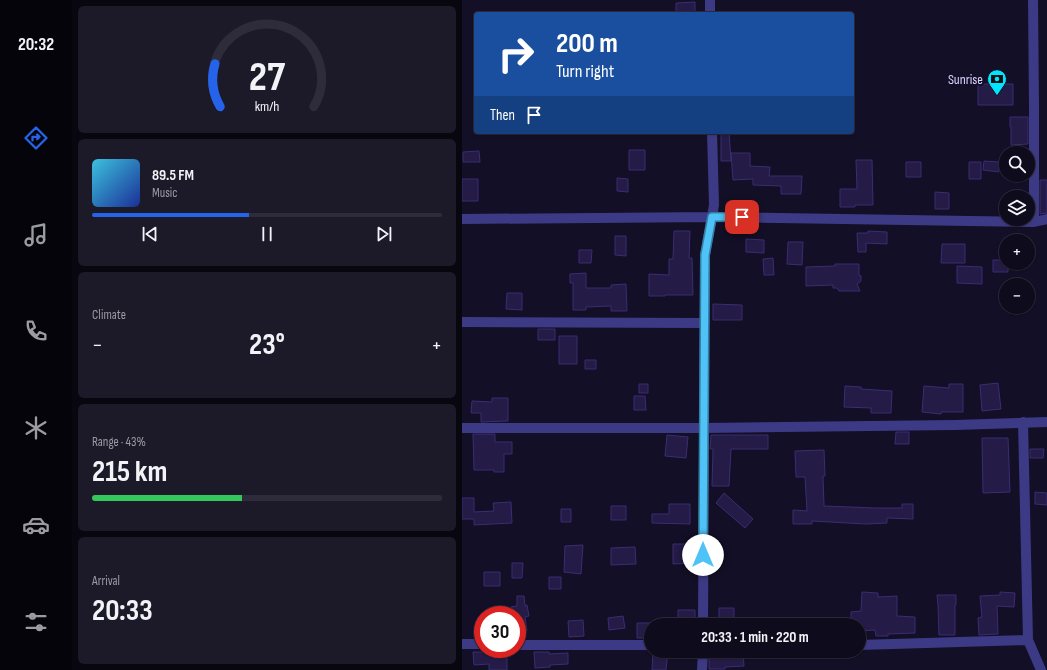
<!DOCTYPE html>
<html lang="en">
<head>
<meta charset="utf-8">
<style>
  body { margin:0; font-family:"Sofia Sans Condensed",sans-serif; background:#1c1929; color:#f1f3f6; height:100vh; display:flex; flex-direction:column; font-size:15px; white-space:nowrap }
  * { box-sizing:border-box; margin:0 }
  p { font-size:13px; color:#9b9ba3 }
  .icon { flex:none; width:22px; height:22px; fill:none; stroke:currentColor; stroke-width:2; stroke-linecap:round; stroke-linejoin:round }
  .map { position:relative; flex:1; overflow:hidden }
  .panel { display:flex; flex-direction:column; gap:6px; padding:6px; background:#08060f; width:390px }
  .panel>* { flex:none }
  .top-card { position:absolute; left:12px; top:12px; width:380px; height:122px; border-radius:4px; box-shadow:0 1px 3px #0004,0 0 0 1px #2e2b3b; background:#1a4fa0; color:#fff; overflow:hidden }
  .buttons { position:absolute; left:537px; top:146px; display:grid; gap:8px }
  .buttons a { display:grid; place-items:center; width:36px; height:36px; border-radius:50%; background:#0e0b1c; box-shadow:0 1px 3px #0004,0 0 0 1px #2e2b3b; font-size:20px }
  .speed { position:absolute; left:12px; top:606px; display:flex; gap:8px; font-size:20px; font-weight:700; text-align:center }
  .speed>* { display:grid; place-content:center; width:52px; height:52px; border-radius:50%; background:#0e0b1c; box-shadow:0 1px 3px #0004,0 0 0 1px #2e2b3b; line-height:1 }
  .speed .limit { border:6px solid #d22; background:#fff; color:#111 }
  .pin { position:absolute; display:grid; place-items:center; width:34px; height:34px; color:#fff; margin:-17px; border-radius:8px; box-shadow:0 2px 6px #0006 }
  .me { position:absolute; width:44px; margin:-22px; rotate:0deg; stroke-linejoin:round; filter:drop-shadow(0 0 3px #0008) }
  .turn { display:flex; align-items:center; gap:14px; height:84px; padding:0 16px; font-size:18px }
  .turn .icon { width:52px; height:52px; stroke-width:2.5 }
  .turn b { display:block; font-size:28px; line-height:34px }
  .then { display:flex; align-items:center; height:38px; padding:0 16px; background:#0003; gap:8px; font-size:15px }
  .big { font-size:30px; font-weight:700; line-height:1.1 }
  .panel .card { flex:1; display:flex; flex-direction:column; justify-content:center; gap:6px; min-width:0; padding:0 14px; border-radius:6px; background:#1c1929 }
  .panel .dial { align-items:center; gap:0 }
  .dial svg { height:104px; overflow:visible; fill:none; stroke:#2e2b3b; stroke-width:7; stroke-linecap:round; text-anchor:middle }
  .dial text { fill:#f1f3f6; stroke:none }
  .song { display:flex; align-items:center; gap:12px }
  .cover { width:48px; height:48px; border-radius:6px; background:linear-gradient(135deg,hsl(190 70% 55%),hsl(230 70% 35%)) }
  .played { height:4px; border-radius:2px; background:linear-gradient(90deg,#2563eb 45%,#2e2b3b 45%) }
  .keys { display:flex; justify-content:space-around; direction:ltr }
  .heat { display:flex; justify-content:space-between; align-items:center; font-size:22px; direction:ltr }
  .charge { height:6px; border-radius:3px; background:linear-gradient(90deg,#34c759 43%,#2e2b3b 0) }
  .trip { position:absolute; left:182px; top:618px; width:222px; height:40px; border-radius:20px; background:#0e0b1c; box-shadow:0 1px 3px #0004,0 0 0 1px #2e2b3b; font-weight:700; line-height:40px; text-align:center }
  main { display:flex; flex:1; min-height:0 }
  .dock { display:flex; flex-direction:column; width:72px; justify-content:space-around; align-items:center; background:#06040b; color:#9b9ba3 }
  .dock .icon { width:28px; height:28px }
  .dock .current { color:#2563eb }
  .dock b { font-size:18px; color:#f1f3f6 }
  .map>svg:first-child { display:block }
</style>
</head>
<body>
<main>
<nav class="dock">
<b>20:32</b>
<svg class="icon current" aria-label="directions" viewBox="0 0 24 24"><path d="M12 3l9 9-9 9-9-9zM9 14v-3h6M13 9l2 2-2 2"/></svg>
<svg class="icon" aria-label="music" viewBox="0 0 24 24"><path d="M9 18V5l10-2v13"/><circle cx="6" cy="18" r="3"/><circle cx="16" cy="16" r="3"/></svg>
<svg class="icon" aria-label="phone" viewBox="0 0 24 24"><path d="M5 4h4l2 5-3 2q2 4 5 5l2-3 5 2v4C11 20 4 13 5 4z"/></svg>
<svg class="icon" aria-label="climate" viewBox="0 0 24 24"><path d="M12 3v18M4 7l16 10M4 17L20 7"/></svg>
<svg class="icon" aria-label="car" viewBox="0 0 24 24"><path d="M5 17H2v-5l4-1 3-4h7l3 4 3 1v5h-3M9 17h6M6 11h13"/><circle cx="7" cy="17" r="2"/><circle cx="17" cy="17" r="2"/></svg>
<svg class="icon" aria-label="filters" viewBox="0 0 24 24"><path d="M4 7h16M4 17h16"/><circle cx="9" cy="7" r="2"/><circle cx="15" cy="17" r="2"/></svg>
</nav>
<section class="panel">
<div class="card dial"><svg viewBox="0 0 100 80">
<path d="M14 69A42 42 0 1 1 86 69"/>
<path d="M14 69A42 42 0 0 1 10 36" stroke="#2563eb"/>
<text x="50" y="56" font-size="32" font-weight="700">27</text>
<text x="50" y="72" font-size="11">km/h</text>
</svg></div>
<div class="card">
<div class="song"><i class="cover"></i><div><b>89.5 FM</b><p>Music</p></div></div>
<div class="played"></div>
<div class="keys"><svg class="icon" aria-label="previous" viewBox="0 0 24 24"><path d="M18 5L8 12l10 7zM5 5v14"/></svg><svg class="icon" aria-label="pause" viewBox="0 0 24 24"><path d="M8 5v14M16 5v14"/></svg><svg class="icon" aria-label="next" viewBox="0 0 24 24"><path d="M6 5l10 7-10 7zM19 5v14"/></svg></div>
</div>
<div class="card"><p>Climate</p>
<div class="heat"><a>−</a><b class="big">23°</b><a>+</a></div>
</div>
<div class="card"><p>Range · 43%</p><b class="big">215 km</b><div class="charge"></div></div>
<div class="card"><p>Arrival</p><b class="big">20:33</b></div>
</section>
<div class="map">
<svg width="585" height="670" viewBox="0 0 585 670">
  <rect width="100%" height="100%" fill="#130f26"/>
  <path fill="#241b47" stroke="#3b2d73" d="M233,2V14H214V3Z
    M516,84H551V105H516Z
    M548,117H566V144L549,145V127H548Z
    M259,132H267L269,161H259Z
    M167,150H183V170H167Z
    M17,151L18,162H1V152Z
    M269,153H288V166L308,167L307,176H340L339,194H319V186L291,185V179L271,180Z
    M394,160H410L411,205H393V207H378V189H395Z
    M522,161L537,162V172L521,170Z
    M444,162H459V177H444Z
    M507,162H519V179H507Z
    M155,178L166,179V192L155,191Z
    M0,179H16V201H0Z
    M578,180H585V213L578,214Z
    M473,192L487,193V209H473Z
    M212,231H228L227,258H230L231,295H203V296H187V274L207,275V259H211Z
    M406,231L425,232V244L404,243V252H396L395,233H406Z
    M153,236H164V256L153,255Z
    M284,239L302,240V253L284,252Z
    M326,242H341L340,265L325,264Z
    M480,244H503V263H479Z
    M117,250H130L129,263H117Z
    M311,258L312,275H302L301,259Z
    M531,260H544V263H546V272H531Z
    M373,264H397V275L399,276V281L395,284L398,291H377L375,288H371V285L344,286V267L373,266Z
    M495,266L520,267V284L495,283Z
    M124,273V288H149V285L164,284L165,311H149V306L124,307V310H111V283H108V274Z
    M45,293H60V310L44,309Z
    M251,304L280,305V320H251Z
    M76,329H93V340H76Z
    M97,336H115V364H97Z
    M123,360H134V369H123Z
    M536,383L539,409L520,411L518,385Z
    M177,384H186V393H177Z
    M487,384H501V412H479V414L460,412L462,386L487,388Z
    M383,386L399,387V389L430,391L429,413H409V408L382,407Z
    M172,396H183L184,410H172Z
    M30,398H46V421L19,422V413H9L10,401L30,402Z
    M434,432H447V444H433Z
    M11,434H33V442H50V454H42V472H32V470H12Z
    M205,435L226,437L224,458L203,456Z
    M249,435H306V449H269L267,486H250L251,449H248Z
    M520,438H546L548,492L521,493Z
    M568,449H582L581,458H568Z
    M362,450L363,476H361L362,506L414,508H440V504H451V519L425,518V523L404,524L350,521V524H331V510L345,511L343,477H334L333,451Z
    M573,492L585,493V505L573,504Z
    M262,493L291,519L283,528L254,503Z
    M0,498H12V512L32,511L31,503L49,502L50,523L12,525V519H0Z
    M207,504H228V524L190,523V514H207Z
    M149,506H164V520H149Z
    M99,509H109V522H99Z
    M211,544H230L231,563L211,564Z
    M121,545L119,574L102,572L103,546Z
    M173,547L174,564L149,565V548Z
    M50,563H61L60,578H50Z
    M22,572H38V586H22Z
    M87,577H99V589H87Z
    M400,592L416,593V597L435,596V616L453,617V633L426,634V636H414L413,630L397,631V625H389V612L399,611Z
    M538,592L553,593L552,607L535,606L536,634L517,635L516,618L520,617L518,596L538,595Z
    M475,595H494V605H493V635H477L476,605Z
    M55,596H62L63,606L65,605L67,616L63,617L65,631L55,632V615H50L49,607L55,606Z
    M257,608H272V625H257Z
    M216,610H233V621H216Z
    M161,616L163,628L147,630L146,618Z
    M121,620L122,636L107,637L106,621Z
    M175,623H189V638H175Z
    M27,650L45,651V670H27V664L12,665L11,652H27Z
    M191,651L206,652L204,670H190Z
    M247,651H271V653L281,652L282,666L263,667V669H247Z
    M72,652H87V654L106,653V664L88,665V667L73,668Z"/>
  <g fill="none" stroke-linecap="round" stroke-linejoin="round">
    <path stroke="#3d3a85" stroke-width="10" d="M248,0V14
      M571,0L572,106V222
      M0,219L250,217L572,222L585,219
      M0,322L243,323
      M561,422L566,640L579,670
      M0,428H242L493,425L585,422
      M241,625L243,255L252,205L250,132
      M0,644H21
      M55,645H189
      M397,645L566,640
      M240,670L241,651"/>
  </g>
  <g fill="none" stroke-linecap="round" stroke-linejoin="round">
    <g stroke="#337fa1" stroke-width="10">
      <path id="route" d="M241,555L243,255L250,217H280"/>
    </g>
    <use href="#route" stroke="#4fc3f7" stroke-width="7"/>
  </g>
  <defs>
    <g id="bank-pin" transform="scale(1)"><path d="M0 17L-7.5 6A9.5 9.5 0 1 1 7.5 6Z" fill="#00e5ff" stroke="#130f26"/><path d="M-6-4H6V4H-6ZM0-2.3a2.3 2.3 0 1 0 0 4.6a2.3 2.3 0 1 0 0-4.6Z" fill="#111"/></g>
  </defs>
  <g fill-rule="evenodd">
    <use href="#bank-pin" x="535" y="79"/>
  </g>
  <g text-anchor="middle" dominant-baseline="central" stroke-width="4" stroke-linejoin="round" paint-order="stroke">
    <g font-size="14" fill="#d9d4ff" stroke="#130f26" text-anchor="end">
      <text x="521" y="79">Sunrise</text>
    </g>
  </g>
</svg>
<div class="buttons">
<a><svg class="icon" aria-label="search" viewBox="0 0 24 24"><circle cx="10" cy="10" r="6"/><path d="M15 15l6 6"/></svg></a>
<a><svg class="icon" aria-label="layers" viewBox="0 0 24 24"><path d="M12 4l9 5-9 5-9-5zM3 14l9 5 9-5"/></svg></a>
<a>+</a>
<a>−</a>
</div>
<div class="speed"><div class="limit">30</div></div>
<div class="pin" style="left:280px;top:217px;background:#d93025"><svg class="icon" aria-label="arrive" viewBox="0 0 24 24"><path d="M6 21V4h12l-3 4 3 4H6"/></svg></div>
<svg class="me" style="left:241px;top:555px" viewBox="-20 -20 40 40"><circle r="19" fill="#fff"/><path d="M0-13L10 11 0 6-10 11z" fill="#4fc3f7"/></svg>
<div class="trip">20:33 · 1 min · 220 m</div>
<div class="top-card">
<div class="turn"><svg class="icon" aria-label="right" viewBox="0 0 24 24"><path d="M7 20v-9h11M14 6l5 5-5 5"/></svg><div><b>200 m</b>Turn right</div></div>
<div class="then">Then<svg class="icon" aria-label="arrive" viewBox="0 0 24 24"><path d="M6 21V4h12l-3 4 3 4H6"/></svg></div>
</div>
</div>
</main>
</body>
</html>
